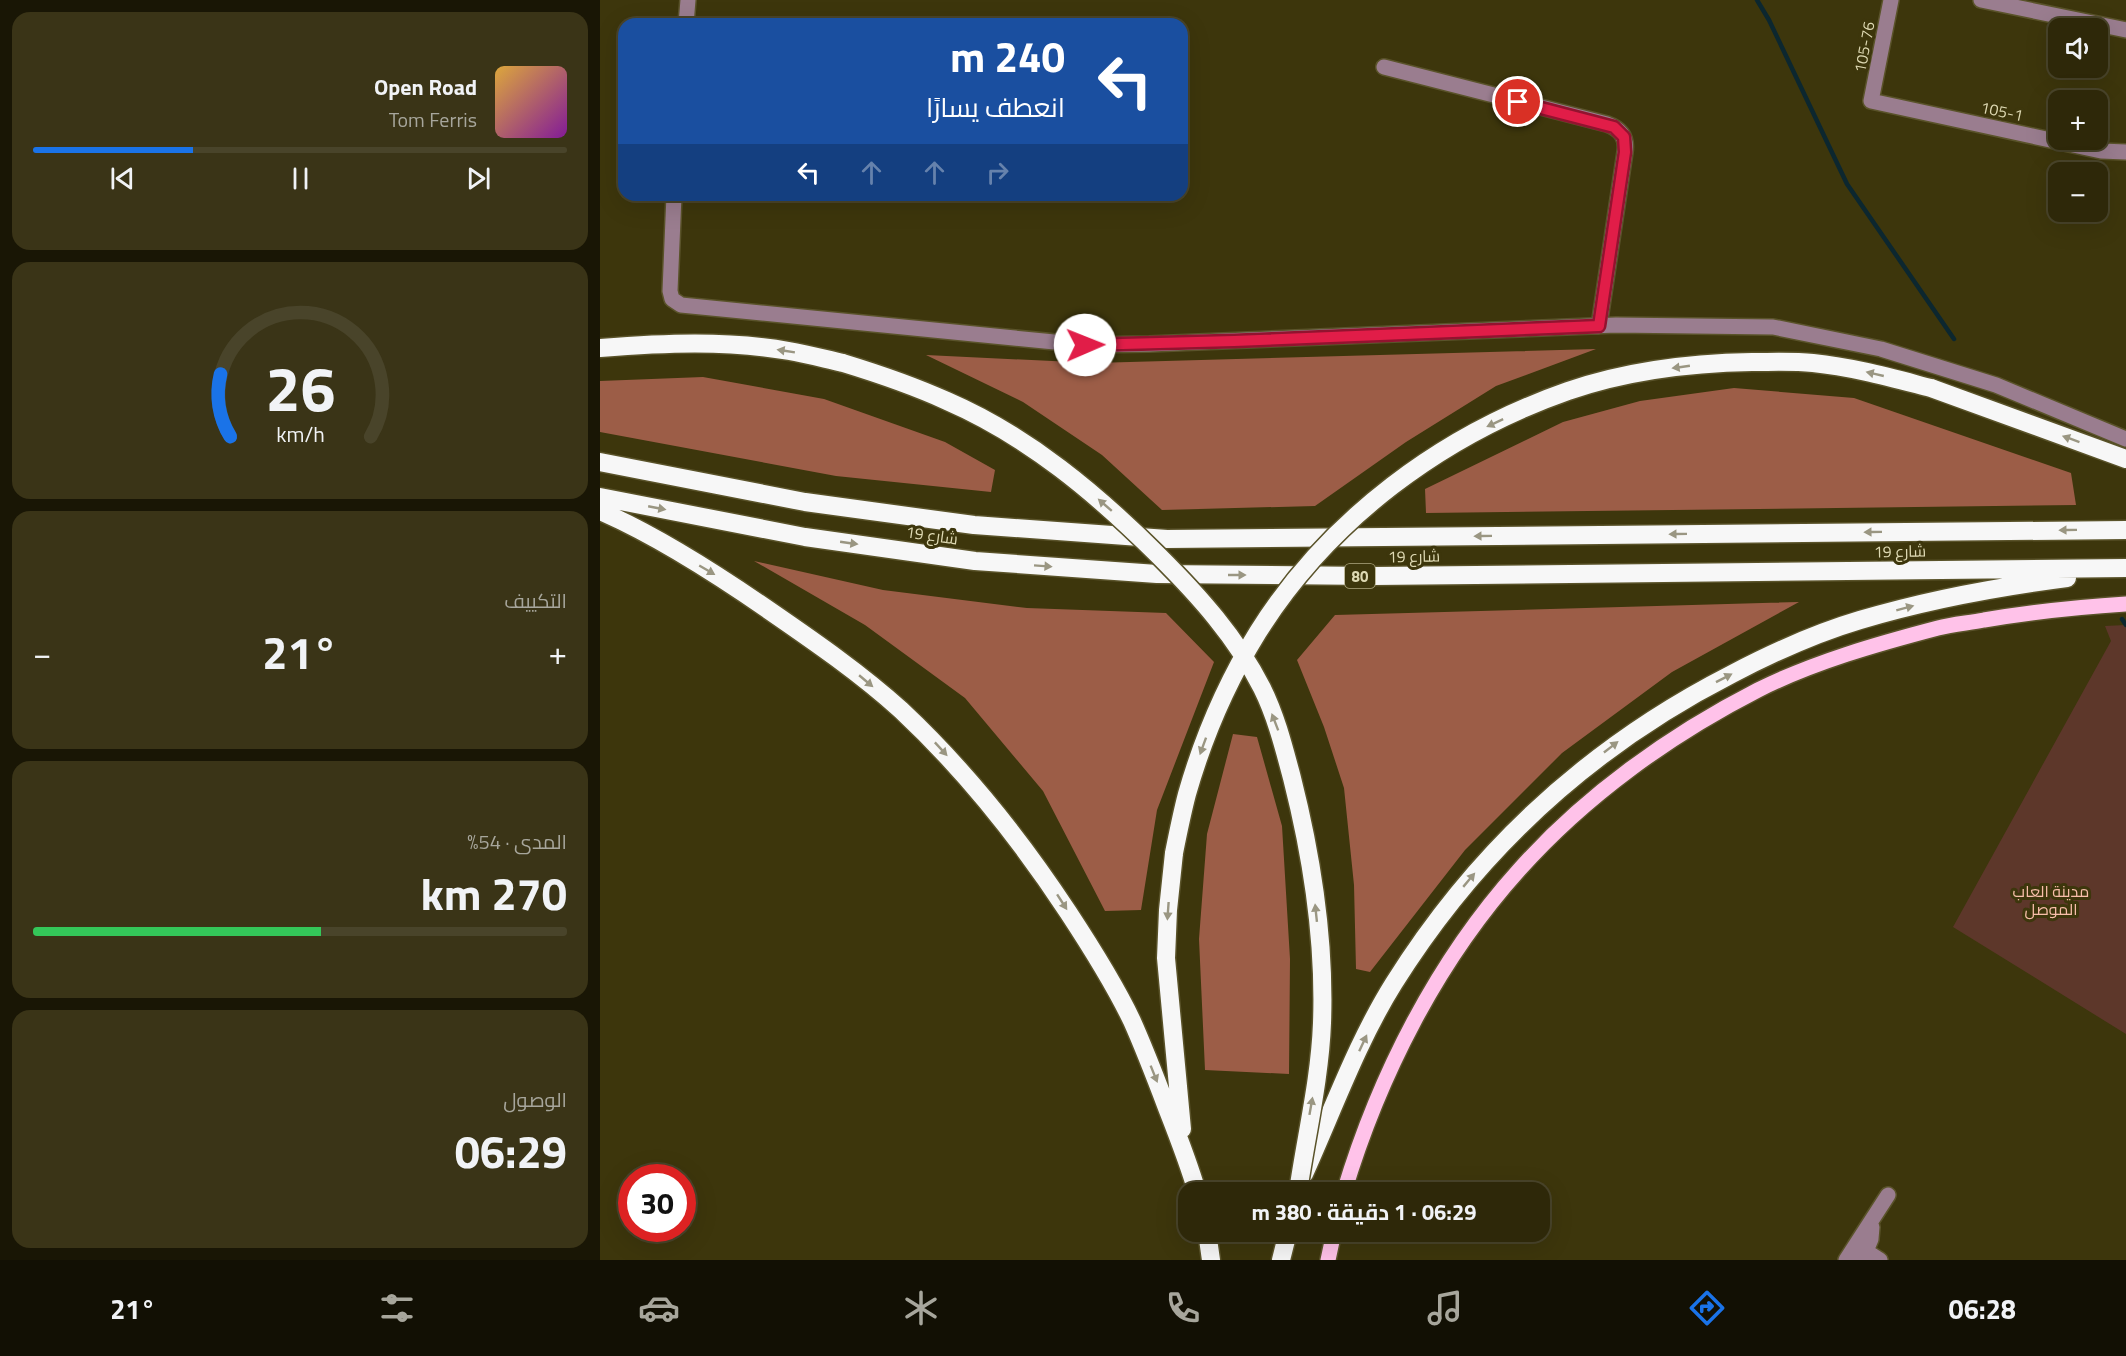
<!DOCTYPE html>
<html lang="ar">
<head>
<meta charset="utf-8">
<style>
  body { margin:0; font-family:"Titillium Web",Cairo,sans-serif; background:#3a3417; color:#f1f3f6; direction:rtl; height:100vh; display:flex; flex-direction:column; font-size:22px; white-space:nowrap }
  * { box-sizing:border-box; margin:0 }
  p { font-size:20px; color:#a7a69c }
  .icon { flex:none; width:33px; height:33px; fill:none; stroke:currentColor; stroke-width:2; stroke-linecap:round; stroke-linejoin:round }
  .map { position:relative; flex:1; overflow:hidden; direction:ltr }
  .side { display:flex; flex-direction:column; gap:12px; padding:12px; background:#191605; width:600px }
  .side>* { flex:none }
  .banner { position:absolute; left:18px; top:18px; width:570px; height:183px; border-radius:18px; box-shadow:0 6px 24px #0002,0 0 0 2px #49442a; direction:rtl; background:#1a4fa0; color:#fff; overflow:hidden }
  .tools { position:absolute; left:1448px; top:18px; display:grid; gap:12px }
  .tools a { display:grid; place-items:center; width:60px; height:60px; border-radius:12px; background:#2e2809; box-shadow:0 6px 24px #0002,0 0 0 2px #49442a; font-size:30px }
  .speed { position:absolute; left:18px; top:1164px; display:flex; gap:12px; font-size:30px; font-weight:700; text-align:center }
  .speed>* { display:grid; place-content:center; width:78px; height:78px; border-radius:50%; background:#2e2809; box-shadow:0 6px 24px #0002,0 0 0 2px #49442a; line-height:1 }
  .speed .limit { border:9px solid #d22; background:#fff; color:#111 }
  .pin { position:absolute; display:grid; place-items:center; width:51px; height:51px; color:#fff; margin:-26px; border:3px solid #fff; border-radius:50%; box-shadow:0 2px 6px #0007 }
  .me { position:absolute; width:66px; margin:-33px; rotate:89deg; stroke-linejoin:round; filter:drop-shadow(0 0 4px #0008) }
  .turn { display:flex; align-items:center; gap:21px; height:126px; padding:0 24px; font-size:27px }
  .turn .icon { width:78px; height:78px; stroke-width:2.5 }
  .turn b { display:block; font-size:42px; line-height:51px }
  .lanes { display:flex; align-items:center; height:57px; padding:0 24px; background:#0003; justify-content:center; gap:30px; direction:ltr }
  .lanes .off { opacity:.35 }
  .big { font-size:45px; font-weight:700; line-height:1.1 }
  .side .tile { flex:1; display:flex; flex-direction:column; justify-content:center; gap:9px; min-width:0; padding:0 21px; border-radius:18px; background:#3a3417 }
  .side .dial { align-items:center; gap:0 }
  .dial svg { height:156px; overflow:visible; fill:none; stroke:#49442a; stroke-width:7; stroke-linecap:round; text-anchor:middle }
  .dial text { fill:#f1f3f6; stroke:none }
  .song { display:flex; align-items:center; gap:18px }
  .cover { width:72px; height:72px; border-radius:9px; background:linear-gradient(135deg,hsl(40 70% 55%),hsl(290 70% 35%)) }
  .played { height:6px; border-radius:3px; background:linear-gradient(90deg,#1a73e8 30%,#49442a 30%) }
  .keys { display:flex; justify-content:space-around; direction:ltr }
  .heat { display:flex; justify-content:space-between; align-items:center; font-size:33px; direction:ltr }
  .charge { height:9px; border-radius:4px; background:linear-gradient(90deg,#34c759 54%,#49442a 0) }
  .trip { position:absolute; left:578px; top:1182px; width:372px; height:60px; border-radius:18px; background:#2e2809; box-shadow:0 6px 24px #0002,0 0 0 2px #49442a; font-weight:700; line-height:60px; text-align:center; direction:rtl }
  .dock { display:flex; height:96px; justify-content:space-around; align-items:center; background:#121004; color:#a7a69c }
  .dock .icon { width:42px; height:42px }
  .dock .on { color:#1a73e8 }
  .dock b { font-size:27px; color:#f1f3f6 }
  main { display:flex; flex:1; min-height:0 }
  .map>svg:first-child { display:block }
</style>
</head>
<body>
<main>
<div class="map">
<svg width="1526" height="1260" viewBox="0 0 1526 1260">
  <rect width="100%" height="100%" fill="#3d360c"/>
  <path fill="#5d372a" d="M1526,625V1034L1353,927L1511,641L1505,626Z"/>
  <path fill="#9c5d47" d="M996,349L896,386L806,442L715,506L562,510L502,455L423,402L326,355L494,363Z
    M103,377L224,399L345,442L395,470L391,492L236,476L0,432V381Z
    M1134,388L1254,398L1471,473L1476,505L826,513L825,489L963,422L1040,401Z
    M154,561L283,590L427,608L566,613L614,662L557,810L541,910L505,911L443,791L365,698L265,625Z
    M1199,602L1072,672L962,753L865,850L770,972L756,969L754,885L744,788L724,727L697,660L735,615Z
    M633,734L657,737L682,826L690,959L689,1074L605,1070L599,939L607,834Z"/>
  <g fill="none" stroke-linecap="round" stroke-linejoin="round">
    <path stroke="#0c272f" stroke-width="4.5" d="M1157,0L1169,20L1247,184L1354,339
      M1522,619L1526,625"/>
    <g stroke="#5a532a" stroke-width="18">
      <path id="minor" d="M1291,0L1271,101L1501,151L1526,152
        M1381,0L1526,30
        M86,24L88,0
        M784,67L1007,124C1021,129 1027,138 1025,152L999,326
        M74,195L70,291L72,299L81,305L485,345L549,344L1016,325L1173,327L1281,349L1396,385L1526,439
        M1272,1227L1271,1239L1266,1251L1280,1260
        M1255,1246L1288,1195
        M1246,1260L1255,1246L1263,1241L1267,1247L1260,1260"/>
    </g>
    <g stroke="#5a532a" stroke-width="18">
      <path id="major" d="M744,1192C779,1076 837,961 919,870C985,796 1070,735 1158,690C1214,662 1277,644 1338,628C1353,624 1369,623 1384,620C1432,612 1478,607 1526,604
        M728,1260L734,1232"/>
    </g>
    <g stroke="#5a532a" stroke-width="21">
      <path id="highway" d="M0,348C63,343 127,340 189,351C207,354 225,359 243,363
        M1331,388L1526,459
        M0,462L205,502L374,525L567,539L1526,530
        M0,497L205,537L375,561L557,574L774,576L1526,568
        M0,511C58,536 118,575 170,611C215,642 260,673 301,710C365,770 420,839 468,912C491,947 514,983 532,1021C545,1050 556,1079 567,1108C578,1136 589,1164 597,1192
        M574,853L568,910L566,958L582,1129
        M704,1174C733,1110 757,1042 794,983C878,849 991,746 1132,674C1172,653 1216,633 1260,620C1327,600 1397,587 1467,578
        M607,1232L611,1260
        M681,1260L688,1232"/>
    </g>
    <use href="#minor" stroke="#9a7d8f" stroke-width="15"/>
    <use href="#major" stroke="#ffc2e9" stroke-width="15"/>
    <use href="#highway" stroke="#f7f7f7" stroke-width="18"/>
    <g stroke="#5a532a" stroke-width="21" stroke-linecap="butt">
      <path id="highway-bridge" d="M243,363C279,374 314,386 347,401C428,436 497,494 559,556C599,596 636,637 662,688C676,716 684,748 692,778C712,857 725,942 722,1023C720,1077 707,1132 699,1185
        M574,853C578,833 582,813 587,794C603,738 627,682 658,632C729,519 842,435 968,391C1026,371 1091,363 1152,362C1172,362 1193,361 1213,363C1253,367 1292,378 1331,388"/>
    </g>
    <use href="#highway-bridge" stroke="#f7f7f7" stroke-width="18"/>
  </g>
  <defs><path id="oneway-solid" d="M-6-.8H1V-3.2L6.5 0L1 3.2V.8H-6Z" transform="scale(1.5)"/></defs>
  <g fill="#9a9682">
    <use href="#oneway-solid" transform="translate(186 351) rotate(-171)"/>
    <use href="#oneway-solid" transform="translate(1081 367) rotate(172)"/>
    <use href="#oneway-solid" transform="translate(1275 374) rotate(-167)"/>
    <use href="#oneway-solid" transform="translate(895 423) rotate(155)"/>
    <use href="#oneway-solid" transform="translate(1471 439) rotate(-160)"/>
    <use href="#oneway-solid" transform="translate(505 505) rotate(-139)"/>
    <use href="#oneway-solid" transform="translate(57 508) rotate(11)"/>
    <use href="#oneway-solid" transform="translate(1468 530) rotate(179)"/>
    <use href="#oneway-solid" transform="translate(1273 532) rotate(179)"/>
    <use href="#oneway-solid" transform="translate(1078 534) rotate(179)"/>
    <use href="#oneway-solid" transform="translate(883 536) rotate(179)"/>
    <use href="#oneway-solid" transform="translate(249 543) rotate(8)"/>
    <use href="#oneway-solid" transform="translate(443 566) rotate(4)"/>
    <use href="#oneway-solid" transform="translate(107 570) rotate(30)"/>
    <use href="#oneway-solid" transform="translate(637 575)"/>
    <use href="#oneway-solid" transform="translate(1305 608) rotate(-15)"/>
    <use href="#oneway-solid" transform="translate(1124 678) rotate(-27)"/>
    <use href="#oneway-solid" transform="translate(266 681) rotate(40)"/>
    <use href="#oneway-solid" transform="translate(675 722) rotate(-111)"/>
    <use href="#oneway-solid" transform="translate(603 746) rotate(110)"/>
    <use href="#oneway-solid" transform="translate(1011 747) rotate(-38)"/>
    <use href="#oneway-solid" transform="translate(341 749) rotate(47)"/>
    <use href="#oneway-solid" transform="translate(869 880) rotate(-50)"/>
    <use href="#oneway-solid" transform="translate(462 902) rotate(57)"/>
    <use href="#oneway-solid" transform="translate(568 911) rotate(94)"/>
    <use href="#oneway-solid" transform="translate(716 913) rotate(-96)"/>
    <use href="#oneway-solid" transform="translate(763 1043) rotate(-65)"/>
    <use href="#oneway-solid" transform="translate(554 1074) rotate(68)"/>
    <use href="#oneway-solid" transform="translate(711 1106) rotate(-80)"/>
  </g>
  <g fill="none" stroke-linecap="round" stroke-linejoin="round">
    <g stroke="#92132f" stroke-width="15">
      <path id="route" d="M485,345L634,341L999,326L1025,152L1024,137L1014,127L918,102"/>
    </g>
    <use href="#route" stroke="#e11d48" stroke-width="10"/>
  </g>
  <g text-anchor="middle" dominant-baseline="central" stroke-width="6" stroke-linejoin="round" paint-order="stroke">
    <rect fill="#3d360c" stroke="#aea881" stroke-width="1.5" x="745" y="564" width="30" height="24" rx="4.5"/>
    <g font-size="15" font-weight="bold" fill="#ded9b3">
      <text x="760" y="576">80</text>
    </g>
    <g font-size="16" fill="#ded9b3" stroke="#3d360c">
      <text transform="translate(1264 47) rotate(-79)">105-76</text>
      <text transform="translate(1402 111) rotate(12)">105-1</text>
      <text transform="translate(332 535) rotate(8)">شارع 19</text>
      <text transform="translate(1300 551) rotate(-1)">شارع 19</text>
      <text transform="translate(814 556) rotate(-1)">شارع 19</text>
    </g>
    <g font-size="16" fill="#f8beaa" stroke="#3d360c">
      <text x="1451" y="891">مدينة العاب<tspan x="1451" dy="18">الموصل</tspan></text>
    </g>
  </g>
</svg>
<div class="tools">
<a><svg class="icon" aria-label="sound" viewBox="0 0 24 24"><path d="M4 9h4l5-4v14l-5-4H4zM17 9q2 3 0 6"/></svg></a>
<a>+</a>
<a>−</a>
</div>
<div class="speed"><div class="limit">30</div></div>
<div class="pin" style="left:918px;top:102px;background:#d93025"><svg class="icon" aria-label="arrive" viewBox="0 0 24 24"><path d="M6 21V4h12l-3 4 3 4H6"/></svg></div>
<svg class="me" style="left:485px;top:345px" viewBox="-20 -20 40 40"><circle r="19" fill="#fff"/><path d="M0-13L10 11 0 6-10 11z" fill="#e11d48"/></svg>
<div class="trip">06:29 · 1 دقيقة · 380 m</div>
<div class="banner">
<div class="turn"><svg class="icon" aria-label="left" viewBox="0 0 24 24"><path d="M17 20v-9H6M10 6l-5 5 5 5"/></svg><div><b>240 m</b>انعطف يسارًا</div></div>
<div class="lanes"><svg class="icon" aria-label="left" viewBox="0 0 24 24"><path d="M17 20v-9H6M10 6l-5 5 5 5"/></svg><svg class="icon off" aria-label="ahead" viewBox="0 0 24 24"><path d="M12 20V5M6 11l6-6 6 6"/></svg><svg class="icon off" aria-label="ahead" viewBox="0 0 24 24"><path d="M12 20V5M6 11l6-6 6 6"/></svg><svg class="icon off" aria-label="right" viewBox="0 0 24 24"><path d="M7 20v-9h11M14 6l5 5-5 5"/></svg></div>
</div>
</div>
<section class="side">
<div class="tile">
<div class="song"><i class="cover"></i><div><b>Open Road</b><p>Tom Ferris</p></div></div>
<div class="played"></div>
<div class="keys"><svg class="icon" aria-label="previous" viewBox="0 0 24 24"><path d="M18 5L8 12l10 7zM5 5v14"/></svg><svg class="icon" aria-label="pause" viewBox="0 0 24 24"><path d="M8 5v14M16 5v14"/></svg><svg class="icon" aria-label="next" viewBox="0 0 24 24"><path d="M6 5l10 7-10 7zM19 5v14"/></svg></div>
</div>
<div class="tile dial"><svg viewBox="0 0 100 80">
<path d="M14 69A42 42 0 1 1 86 69"/>
<path d="M14 69A42 42 0 0 1 9 37" stroke="#1a73e8"/>
<text x="50" y="56" font-size="32" font-weight="700">26</text>
<text x="50" y="72" font-size="11">km/h</text>
</svg></div>
<div class="tile"><p>التكييف</p>
<div class="heat"><a>−</a><b class="big">21°</b><a>+</a></div>
</div>
<div class="tile"><p>المدى · 54%</p><b class="big">270 km</b><div class="charge"></div></div>
<div class="tile"><p>الوصول</p><b class="big">06:29</b></div>
</section>
</main>
<nav class="dock">
<b>06:28</b>
<svg class="icon on" aria-label="directions" viewBox="0 0 24 24"><path d="M12 3l9 9-9 9-9-9zM9 14v-3h6M13 9l2 2-2 2"/></svg>
<svg class="icon" aria-label="music" viewBox="0 0 24 24"><path d="M9 18V5l10-2v13"/><circle cx="6" cy="18" r="3"/><circle cx="16" cy="16" r="3"/></svg>
<svg class="icon" aria-label="phone" viewBox="0 0 24 24"><path d="M5 4h4l2 5-3 2q2 4 5 5l2-3 5 2v4C11 20 4 13 5 4z"/></svg>
<svg class="icon" aria-label="climate" viewBox="0 0 24 24"><path d="M12 3v18M4 7l16 10M4 17L20 7"/></svg>
<svg class="icon" aria-label="car" viewBox="0 0 24 24"><path d="M5 17H2v-5l4-1 3-4h7l3 4 3 1v5h-3M9 17h6M6 11h13"/><circle cx="7" cy="17" r="2"/><circle cx="17" cy="17" r="2"/></svg>
<svg class="icon" aria-label="filters" viewBox="0 0 24 24"><path d="M4 7h16M4 17h16"/><circle cx="9" cy="7" r="2"/><circle cx="15" cy="17" r="2"/></svg>
<b>21°</b>
</nav>
</body>
</html>
